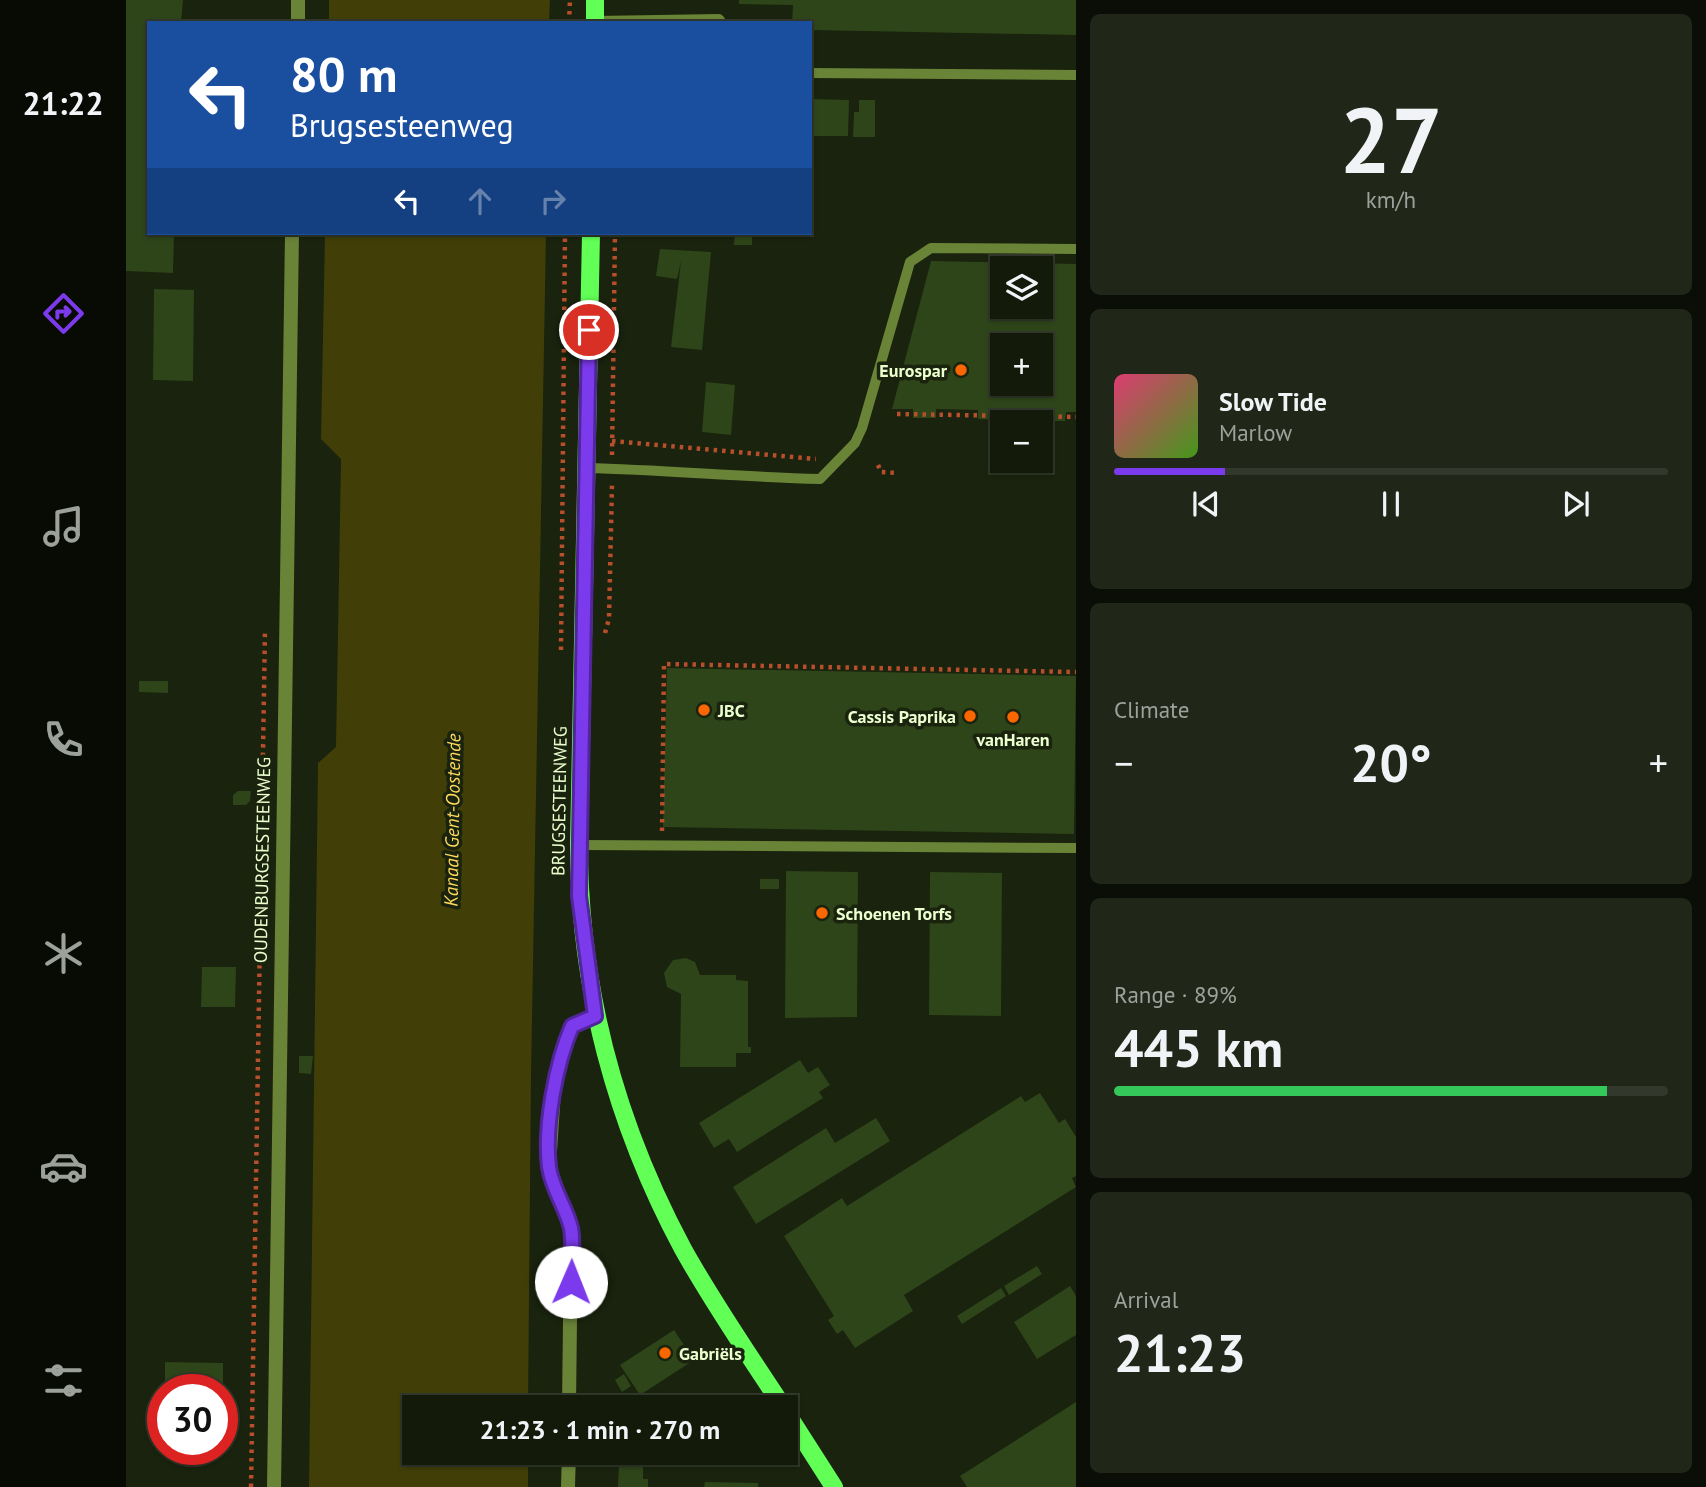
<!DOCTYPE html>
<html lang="en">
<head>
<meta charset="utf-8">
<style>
  body { margin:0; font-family:"PT Sans",sans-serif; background:#202718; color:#f1f3f6; height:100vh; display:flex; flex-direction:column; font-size:26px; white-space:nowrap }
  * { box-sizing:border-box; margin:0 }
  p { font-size:23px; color:#9da19c }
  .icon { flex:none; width:38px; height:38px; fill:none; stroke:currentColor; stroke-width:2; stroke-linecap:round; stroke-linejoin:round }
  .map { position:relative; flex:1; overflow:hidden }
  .side { display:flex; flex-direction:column; gap:14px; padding:14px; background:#0a0e06; width:630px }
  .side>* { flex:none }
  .banner { position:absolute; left:21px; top:21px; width:665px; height:214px; border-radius:0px; box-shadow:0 2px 5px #0004,0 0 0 2px #32382b; background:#1a4fa0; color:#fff; overflow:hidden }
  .controls { position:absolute; left:864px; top:256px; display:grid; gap:14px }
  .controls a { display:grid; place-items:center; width:63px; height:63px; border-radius:0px; background:#131a0a; box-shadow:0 2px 5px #0004,0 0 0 2px #32382b; font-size:35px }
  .speed { position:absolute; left:21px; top:1374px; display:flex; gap:14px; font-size:35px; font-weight:700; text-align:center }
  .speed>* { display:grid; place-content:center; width:91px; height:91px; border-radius:50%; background:#131a0a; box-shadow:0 2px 5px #0004,0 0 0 2px #32382b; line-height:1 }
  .speed .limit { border:10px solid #d22; background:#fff; color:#111 }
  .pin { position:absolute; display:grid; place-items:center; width:60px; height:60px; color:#fff; margin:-30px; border:4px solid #fff; border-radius:50%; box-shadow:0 2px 7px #0007 }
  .me { position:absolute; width:77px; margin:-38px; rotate:1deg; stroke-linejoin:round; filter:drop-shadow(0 0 5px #0008) }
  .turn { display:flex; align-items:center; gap:24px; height:147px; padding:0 28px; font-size:32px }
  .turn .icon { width:91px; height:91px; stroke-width:2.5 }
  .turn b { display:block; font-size:49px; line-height:60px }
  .lanes { display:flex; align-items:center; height:66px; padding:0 28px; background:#0003; justify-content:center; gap:35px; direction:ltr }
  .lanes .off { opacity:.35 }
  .big { font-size:52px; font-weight:700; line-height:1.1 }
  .side .card { flex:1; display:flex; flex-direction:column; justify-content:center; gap:10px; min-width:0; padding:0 24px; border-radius:10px; background:#202718 }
  .side .dial { align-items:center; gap:0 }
  .dial b { font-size:91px; line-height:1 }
  .song { display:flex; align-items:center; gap:21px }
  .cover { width:84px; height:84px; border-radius:10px; background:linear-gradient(135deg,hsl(340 70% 55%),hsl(100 70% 35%)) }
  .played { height:7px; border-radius:4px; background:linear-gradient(90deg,#7c3aed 20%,#32382b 20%) }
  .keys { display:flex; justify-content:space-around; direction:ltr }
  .heat { display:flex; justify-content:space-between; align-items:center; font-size:38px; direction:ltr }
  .charge { height:10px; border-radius:5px; background:linear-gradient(90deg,#34c759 89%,#32382b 0) }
  .trip { position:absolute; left:276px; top:1395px; width:396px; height:70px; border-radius:0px; background:#131a0a; box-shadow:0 2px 5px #0004,0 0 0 2px #32382b; font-weight:700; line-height:70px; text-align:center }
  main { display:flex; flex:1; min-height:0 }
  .tab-bar { display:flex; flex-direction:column; width:126px; justify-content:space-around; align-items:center; background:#080a04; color:#9da19c }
  .tab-bar .icon { width:49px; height:49px }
  .tab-bar .current { color:#7c3aed }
  .tab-bar b { font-size:32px; color:#f1f3f6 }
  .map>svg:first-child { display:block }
</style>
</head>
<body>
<main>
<nav class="tab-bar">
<b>21:22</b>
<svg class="icon current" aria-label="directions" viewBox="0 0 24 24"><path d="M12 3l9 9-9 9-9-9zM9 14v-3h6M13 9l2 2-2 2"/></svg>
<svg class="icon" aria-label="music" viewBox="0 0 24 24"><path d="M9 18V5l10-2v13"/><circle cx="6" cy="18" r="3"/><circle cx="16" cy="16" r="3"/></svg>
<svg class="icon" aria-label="phone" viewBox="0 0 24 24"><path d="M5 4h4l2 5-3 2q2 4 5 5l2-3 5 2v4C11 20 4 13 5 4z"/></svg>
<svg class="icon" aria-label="climate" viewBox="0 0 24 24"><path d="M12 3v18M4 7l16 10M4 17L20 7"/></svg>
<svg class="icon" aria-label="car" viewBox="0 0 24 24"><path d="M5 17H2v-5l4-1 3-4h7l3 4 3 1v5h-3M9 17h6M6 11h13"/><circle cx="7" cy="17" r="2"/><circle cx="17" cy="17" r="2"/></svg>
<svg class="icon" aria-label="filters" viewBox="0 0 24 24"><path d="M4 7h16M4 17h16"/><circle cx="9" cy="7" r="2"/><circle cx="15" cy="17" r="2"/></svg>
</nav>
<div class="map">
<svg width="950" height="1487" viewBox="0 0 950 1487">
  <rect width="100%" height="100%" fill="#19230d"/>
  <path fill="#413e08" d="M203,0H424L423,23H203Z
    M199,233H420L405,1076L402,1407H289V1452L402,1453V1487H183L192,763L210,747L215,459L195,439Z"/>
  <path fill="#2e4419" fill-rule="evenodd" d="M0,0H57L55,23H23V233H48L47,273L0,271Z
    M613,0H950V35L684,30V23H666L667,5L613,4Z
    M684,99L723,100L722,136H684Z
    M733,100H749V137H727L728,112H733Z
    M609,233H626V245H608Z
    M534,249L585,252L576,350L545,347L555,261L551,279L530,276Z
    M805,261L950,264V412H940L939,421H917V411L875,410V420L852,419V410L810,409V418H787V409H766ZM877,268H915V306H877ZM877,345H915V383H877Z
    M28,289L68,290L67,381L27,380Z
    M580,382L609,385L605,435L576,432Z
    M541,668L950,676L948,834L537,827Z
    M13,681H42V693L13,692Z
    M112,791H125L124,801L120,805H107V795Z
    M660,871L732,872L731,1017L659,1018Z
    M804,872L876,873L875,1016L803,1015Z
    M634,879H653V889H634Z
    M560,958L569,962L574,975H610V980L622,981V1047H625V1053H610V1067H554L555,994L541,987L538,973L547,960Z
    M76,967H110L109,1007H75Z
    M173,1056H187L185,1074L173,1073Z
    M674,1060L682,1073L692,1067L704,1085L693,1092L697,1098L611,1152L603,1139L588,1148L573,1123Z
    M914,1093L933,1123L939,1119L950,1137V1176L946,1178L950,1187L778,1295L787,1311L729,1348L717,1330L711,1334L702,1320L708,1316L658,1236L716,1198L721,1206L895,1096L899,1102Z
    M750,1118L764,1141L630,1224L607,1187L700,1128L709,1143Z
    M911,1266L916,1274L883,1295L878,1286Z
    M944,1286L950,1296V1335L911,1359L888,1322Z
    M875,1288L880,1296L836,1324L831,1316Z
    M548,1330L568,1360L514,1395L494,1365Z
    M39,1362L97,1363V1390H39Z
    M498,1374L505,1386L496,1392L489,1380Z
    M950,1402V1487H841L834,1476Z
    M493,1465H517V1479H522V1487H492Z
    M579,1482L632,1483V1487H578Z"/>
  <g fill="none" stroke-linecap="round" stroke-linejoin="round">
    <path stroke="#b74e2c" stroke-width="4.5" stroke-dasharray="3.5 5" stroke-linecap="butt" d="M443,23L444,0
      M771,414L950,417
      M486,441L690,459
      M486,455L489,233
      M752,465L755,472L770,473
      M479,633L483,619L486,484
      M435,650L439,233
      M536,831L538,664L950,672
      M125,1487L139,630"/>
    <path stroke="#698337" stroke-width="10" d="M469,21L593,19L596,23
      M684,73L950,75
      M461,468C539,470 616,477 694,479L729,443L736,428L784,262L805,248L950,249
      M453,845L950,848"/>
    <path stroke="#698337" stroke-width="14" d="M443,1407L445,1231L423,1167L429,1075L446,1026L469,1016
      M442,1487L443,1452"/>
    <path stroke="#698337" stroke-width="14" d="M172,23V0
      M148,1487L166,233"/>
    <path stroke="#62ff56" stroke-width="18" d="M469,23V0
      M465,233L453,845C453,987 490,1124 557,1249C587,1303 623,1355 657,1407
      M660,1412L708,1487"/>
  </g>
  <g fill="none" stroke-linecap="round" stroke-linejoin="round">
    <g stroke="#51269a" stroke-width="18">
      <path id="route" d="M445,1282C445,1265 448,1244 445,1228C440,1207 426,1189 423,1167C418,1126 430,1063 446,1026L469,1016L453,896L463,330"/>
    </g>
    <use href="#route" stroke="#7c3aed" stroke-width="12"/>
  </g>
  <g fill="#fa6600" stroke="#19230d" stroke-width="2.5">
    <circle cx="835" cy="370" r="7"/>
    <circle cx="578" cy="710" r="7"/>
    <circle cx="844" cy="716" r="7"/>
    <circle cx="887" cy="717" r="7"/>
    <circle cx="696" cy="913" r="7"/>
    <circle cx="539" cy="1353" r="7"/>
  </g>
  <g text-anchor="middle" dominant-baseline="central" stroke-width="7" stroke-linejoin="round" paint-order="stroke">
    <g font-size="18" font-weight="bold" fill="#ebffcf" stroke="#19230d" text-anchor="start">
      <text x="821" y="370" text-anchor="end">Eurospar</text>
      <text x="592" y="710">JBC</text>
      <text x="830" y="716" text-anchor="end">Cassis Paprika</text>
      <text x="887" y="739" text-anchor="middle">vanHaren</text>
      <text x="710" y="913">Schoenen Torfs</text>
      <text x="553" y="1353">Gabriëls</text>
    </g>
    <g font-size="18" fill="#ebffcf" stroke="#19230d">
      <text transform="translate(433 801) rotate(-89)">BRUGSESTEENWEG</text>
      <text transform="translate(136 860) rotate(-89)">OUDENBURGSESTEENWEG</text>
    </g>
    <g font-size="19" font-style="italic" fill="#ffda5d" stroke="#19230d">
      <text transform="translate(326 820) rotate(-89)">Kanaal Gent-Oostende</text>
    </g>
  </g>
</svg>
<div class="controls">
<a><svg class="icon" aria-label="layers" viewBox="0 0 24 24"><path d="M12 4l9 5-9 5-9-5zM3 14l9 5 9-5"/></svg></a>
<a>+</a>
<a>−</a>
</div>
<div class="speed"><div class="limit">30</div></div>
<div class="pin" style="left:463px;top:330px;background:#d93025"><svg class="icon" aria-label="arrive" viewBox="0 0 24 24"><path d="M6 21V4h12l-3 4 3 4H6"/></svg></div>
<svg class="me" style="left:445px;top:1282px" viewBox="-20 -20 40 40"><circle r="19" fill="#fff"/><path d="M0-13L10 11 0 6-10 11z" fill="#7c3aed"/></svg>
<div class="trip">21:23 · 1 min · 270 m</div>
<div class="banner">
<div class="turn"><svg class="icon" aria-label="left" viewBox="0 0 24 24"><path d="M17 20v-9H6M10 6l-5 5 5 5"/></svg><div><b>80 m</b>Brugsesteenweg</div></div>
<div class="lanes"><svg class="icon" aria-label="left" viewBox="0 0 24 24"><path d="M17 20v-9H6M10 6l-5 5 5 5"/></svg><svg class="icon off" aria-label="ahead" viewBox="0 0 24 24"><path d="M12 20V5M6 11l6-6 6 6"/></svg><svg class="icon off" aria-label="right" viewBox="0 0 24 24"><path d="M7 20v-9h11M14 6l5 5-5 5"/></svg></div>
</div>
</div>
<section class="side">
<div class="card dial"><b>27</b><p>km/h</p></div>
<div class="card">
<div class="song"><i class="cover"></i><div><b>Slow Tide</b><p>Marlow</p></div></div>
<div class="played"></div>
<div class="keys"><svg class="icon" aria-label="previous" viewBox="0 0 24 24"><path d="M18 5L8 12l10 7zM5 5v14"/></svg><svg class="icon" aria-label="pause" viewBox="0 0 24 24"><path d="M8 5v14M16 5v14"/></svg><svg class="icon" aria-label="next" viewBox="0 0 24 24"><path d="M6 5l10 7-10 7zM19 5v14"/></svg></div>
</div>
<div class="card"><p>Climate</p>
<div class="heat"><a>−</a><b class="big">20°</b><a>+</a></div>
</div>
<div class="card"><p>Range · 89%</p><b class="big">445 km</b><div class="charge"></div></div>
<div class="card"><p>Arrival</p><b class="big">21:23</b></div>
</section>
</main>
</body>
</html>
